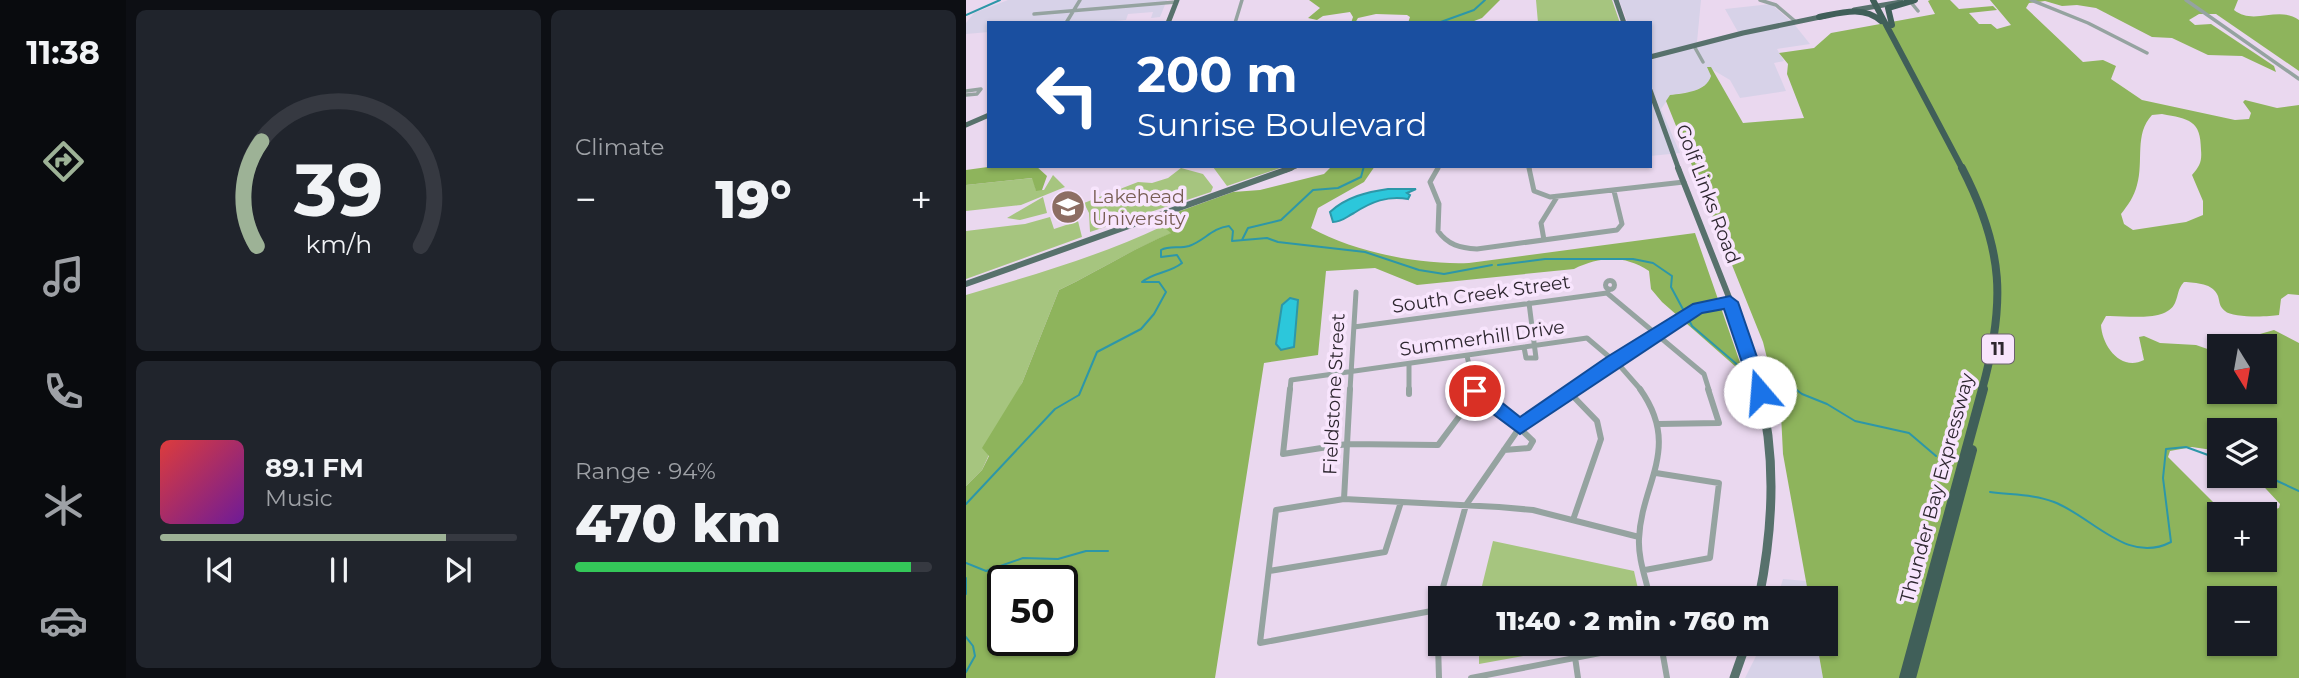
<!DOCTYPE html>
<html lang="en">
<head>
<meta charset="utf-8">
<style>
  body { margin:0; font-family:Montserrat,sans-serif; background:#20242c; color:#f1f3f6; height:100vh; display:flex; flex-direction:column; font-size:26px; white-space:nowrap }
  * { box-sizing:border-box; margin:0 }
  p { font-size:23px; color:#9ea1a6 }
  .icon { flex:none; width:38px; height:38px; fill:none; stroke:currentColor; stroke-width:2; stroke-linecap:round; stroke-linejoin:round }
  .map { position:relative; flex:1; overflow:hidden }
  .side { display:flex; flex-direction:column; gap:10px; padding:10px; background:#0d0f14; width:840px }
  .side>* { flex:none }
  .banner { position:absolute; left:21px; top:21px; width:665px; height:147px; border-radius:0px; box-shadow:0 2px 5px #0004; background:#1a4fa0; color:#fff; overflow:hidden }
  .needle { width:46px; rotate:169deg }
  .tools { position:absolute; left:1241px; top:334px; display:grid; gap:14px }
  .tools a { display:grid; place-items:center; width:70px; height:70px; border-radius:0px; background:#171b24; box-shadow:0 2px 5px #0004; font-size:35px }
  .speed { position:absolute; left:21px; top:565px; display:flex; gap:14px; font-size:35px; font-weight:700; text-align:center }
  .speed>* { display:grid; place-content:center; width:91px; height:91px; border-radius:50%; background:#171b24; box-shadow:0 2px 5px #0004; line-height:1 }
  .speed .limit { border:4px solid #111; border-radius:10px; background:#fff; color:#111 }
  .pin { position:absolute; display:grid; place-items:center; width:60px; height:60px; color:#fff; margin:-30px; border:4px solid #fff; border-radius:50%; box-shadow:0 2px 7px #0007 }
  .me { position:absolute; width:77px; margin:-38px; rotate:342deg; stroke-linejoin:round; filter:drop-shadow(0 0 5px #0008) }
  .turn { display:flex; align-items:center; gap:24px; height:147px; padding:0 35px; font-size:32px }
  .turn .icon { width:91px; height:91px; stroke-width:2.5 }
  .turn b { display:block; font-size:49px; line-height:60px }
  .big { font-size:52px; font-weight:800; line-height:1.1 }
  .side .card { flex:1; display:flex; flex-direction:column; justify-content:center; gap:10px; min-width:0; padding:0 24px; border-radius:10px; background:#20242c }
  .side .dial { align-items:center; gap:0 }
  .dial svg { height:182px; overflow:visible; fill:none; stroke:#363941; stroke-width:7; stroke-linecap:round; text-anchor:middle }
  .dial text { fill:#f1f3f6; stroke:none }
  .song { display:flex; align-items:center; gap:21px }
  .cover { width:84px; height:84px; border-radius:10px; background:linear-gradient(135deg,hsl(0 70% 55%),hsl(280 70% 35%)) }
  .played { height:7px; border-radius:4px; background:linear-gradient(90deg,#9db296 80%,#363941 80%) }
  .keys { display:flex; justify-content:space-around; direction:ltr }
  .heat { display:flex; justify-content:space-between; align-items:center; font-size:38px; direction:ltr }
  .charge { height:10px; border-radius:5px; background:linear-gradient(90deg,#34c759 94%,#363941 0) }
  .side .tiles { flex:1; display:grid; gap:10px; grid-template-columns:repeat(2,1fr) }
  .trip { position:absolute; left:462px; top:586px; width:410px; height:70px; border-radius:0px; background:#171b24; box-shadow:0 2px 5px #0004; font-weight:800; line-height:70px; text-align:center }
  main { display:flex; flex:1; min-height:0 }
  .tab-bar { display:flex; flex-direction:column; width:126px; justify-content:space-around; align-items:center; background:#090b0e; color:#9ea1a6 }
  .tab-bar .icon { width:49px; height:49px }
  .tab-bar .selected { color:#9db296 }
  .tab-bar b { font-size:32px; color:#f1f3f6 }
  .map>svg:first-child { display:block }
</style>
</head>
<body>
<main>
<nav class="tab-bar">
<b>11:38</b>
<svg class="icon selected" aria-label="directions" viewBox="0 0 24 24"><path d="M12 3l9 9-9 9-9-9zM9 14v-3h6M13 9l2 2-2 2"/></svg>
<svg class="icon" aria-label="music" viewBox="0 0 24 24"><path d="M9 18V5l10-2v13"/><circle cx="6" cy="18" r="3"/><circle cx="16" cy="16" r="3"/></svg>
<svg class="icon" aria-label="phone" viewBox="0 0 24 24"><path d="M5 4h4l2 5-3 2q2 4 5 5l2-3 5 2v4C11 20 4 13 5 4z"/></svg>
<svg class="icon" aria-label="climate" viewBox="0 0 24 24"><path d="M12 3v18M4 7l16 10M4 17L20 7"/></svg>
<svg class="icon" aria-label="car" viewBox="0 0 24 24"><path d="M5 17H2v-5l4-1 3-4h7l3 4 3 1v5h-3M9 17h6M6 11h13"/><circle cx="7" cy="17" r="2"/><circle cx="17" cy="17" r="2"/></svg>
</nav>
<section class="side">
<div class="tiles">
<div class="card dial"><svg viewBox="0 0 100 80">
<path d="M14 69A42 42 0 1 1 86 69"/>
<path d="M14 69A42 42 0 0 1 16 23" stroke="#9db296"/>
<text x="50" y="56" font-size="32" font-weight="700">39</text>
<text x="50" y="72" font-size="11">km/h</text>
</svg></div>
<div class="card"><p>Climate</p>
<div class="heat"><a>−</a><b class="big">19°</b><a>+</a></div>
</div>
<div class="card">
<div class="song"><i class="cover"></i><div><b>89.1 FM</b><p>Music</p></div></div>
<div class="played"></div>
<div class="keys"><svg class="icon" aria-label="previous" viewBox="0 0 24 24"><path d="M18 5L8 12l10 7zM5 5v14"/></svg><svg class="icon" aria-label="pause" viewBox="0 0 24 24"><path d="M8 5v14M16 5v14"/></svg><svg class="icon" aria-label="next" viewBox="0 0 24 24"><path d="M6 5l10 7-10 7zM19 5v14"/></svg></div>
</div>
<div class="card"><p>Range · 94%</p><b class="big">470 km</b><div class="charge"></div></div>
</div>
</section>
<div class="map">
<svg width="1333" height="678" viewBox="0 0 1333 678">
  <rect width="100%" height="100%" fill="#ead8ef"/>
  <path fill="#d7d2e8" d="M42,0H201L194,17L185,18L187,12L162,14L160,20L125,23H23V32L0,34V23L8,13Z
    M653,0H735L731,42L772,32L759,9L805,4L828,24L844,44L811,49L818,61L808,63L820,91L774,98L764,80L742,67L745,76L742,83L730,91L705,95L695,109L714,153L684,156V23H662Z
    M817,579L840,581L843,598H811Z
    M796,644H851L857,678H779Z"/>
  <path fill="#a6c57f" d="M570,0H646L654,23H572Z
    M278,166H320L261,186L247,167Z
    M215,168L237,174L247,187L245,192L124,232L123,213L118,203L172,182L186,183L202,178Z
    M87,175L99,187L55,205L0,211V185L67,178L70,190H78Z
    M77,197L81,213L54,220L41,218Z
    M84,217L88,229L112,221L116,237L0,279V231L59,224Z
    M197,226L206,233C166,249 131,272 93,290L56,383L16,470L0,486V295C67,275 134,256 197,226Z
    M527,541L668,571L674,598H513Z
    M513,644H624L513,664Z"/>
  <path fill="#8eb45c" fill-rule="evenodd" d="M343,0H534L516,18L503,23H442L444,17L441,15L410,14L392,18L389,23H385L387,17L384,12L357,16L351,20L342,18L354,8Z
    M964,0H984L993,9L1027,6L1031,10L1003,13L1013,24H1025L1031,29L1045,25L1024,0H1272L1268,10C1288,26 1312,5 1333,20V71L1250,14H1233L1223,20L1229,25L1245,24L1308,66L1310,72L1276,56L1242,55L1206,38L1186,37L1130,8L1111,5L1096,6L1079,1L1063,3L1060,8L1117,62L1137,60L1150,66L1145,79L1176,100L1269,120L1283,119L1285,113L1277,102L1279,100L1311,108L1333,105V295L1322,294L1315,299L1313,315C1302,317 1266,318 1259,311C1253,306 1254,303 1252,296C1247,283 1230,283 1218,282C1211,290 1213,294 1209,303C1200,323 1159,315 1140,316L1135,325C1136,346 1155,372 1178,360L1173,337L1178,336L1194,343L1230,345L1253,353V392H1298V346H1287L1294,334L1308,330L1333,343V678H857L851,644H859V598H843L817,454L815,414L797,342L700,101L704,95C719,93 740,92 745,76L741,67H745L777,123L838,118L821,74L822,64L813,53L848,48L865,33L969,14L962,1ZM1196,114C1223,119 1235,120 1235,150C1236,161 1234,166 1226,175L1237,201V215L1220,222L1167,230L1158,224L1155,214C1162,205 1168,197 1171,185C1178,161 1168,134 1186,115ZM1253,430H1298V476H1288L1314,504L1313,508L1295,514H1298V560H1253V514H1259L1202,457L1204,451L1226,447L1253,451ZM1253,598H1298V644H1253Z
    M29,166H70L81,176L76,190L70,191L66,178L0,185V170Z
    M366,166H409L398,182L352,208L345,228C388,252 453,265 503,263L729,233L778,374L696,302L685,289L683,271C658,255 635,256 608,269L451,285L409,268L360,271L352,355L298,363L249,678H0V486L16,470L23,456L16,448L56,383L93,290C131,272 166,249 205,233L189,220L267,192L294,190L358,174ZM37,581H96V640H37Z"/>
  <path fill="#2cc7db" stroke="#2d97a8" stroke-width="2" d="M422,189H450L441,193L444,195L442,199C422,195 405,202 388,213C380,217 376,222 367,222L364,212C380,197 401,192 422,189Z
    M324,298L332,300L328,347L315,350L310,344L316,305Z"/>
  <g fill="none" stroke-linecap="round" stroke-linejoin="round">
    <path stroke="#2d97a8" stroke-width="2" d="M0,15L34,0
      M472,23L508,10L519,0
      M276,240L282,228L315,220L347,190L372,188L395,177L398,166
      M532,265L579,259H667L687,263L706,276L705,287L719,313
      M722,318L726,326L774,367
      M813,377L836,394L861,404L889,421L943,433L970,456
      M1298,475L1333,491
      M1024,492C1045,495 1068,494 1088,502C1127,517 1161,565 1205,542L1197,478L1200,449L1220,447L1253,459
      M0,504L89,409L113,395L131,352L175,329L188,314L200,292L193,282H176C188,272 204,273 216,263L211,255L195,257V250C204,245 213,249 223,246C238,241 246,228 263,226L267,231L266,241L301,238L312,242L399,252L453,270L478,274L526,265
      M0,563L20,571L57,558L92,559L120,551H142
      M0,578V594
      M0,637L7,646L9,656L0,672"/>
    <path stroke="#95a3a0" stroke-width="3.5" d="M794,0L810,5L830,22
      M943,0L952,11
      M1065,0L1122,23L1181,53
      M1220,0L1333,79
      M68,14L210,2
      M100,23L114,0
      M269,23L276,0
      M728,46L737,62
      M0,91L15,89L11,94L0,95
      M563,166L564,170
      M471,170L473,166"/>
    <path stroke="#95a3a0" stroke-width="5" d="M472,168L464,182L473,204L472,231C482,245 494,248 511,249L651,230L656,224L648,191
      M563,168L568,191L584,197L718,182
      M578,240L575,223L591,197
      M639.5 285a4.5 4.5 0 1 1 9 0a4.5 4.5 0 1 1-9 0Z
      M641,293L738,374L743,390
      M388,327L641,293L643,289
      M558,347L560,358H570L563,303
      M501,356L509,390
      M443,364V390
      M324,390L325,380L621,338L654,366L675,390
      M384,390L390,292
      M607,390L732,308L764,302"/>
    <path stroke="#95a3a0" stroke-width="6" d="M324,389L317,454L381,444L472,445L510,394
      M443,389V394
      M509,389L510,394L540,415L567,441L563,448L538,450
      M674,389C716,448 675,483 673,539C672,559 680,579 684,598
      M603,392L631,421L635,439L607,520
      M692,424L753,423L742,389
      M378,499L384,389
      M679,570L744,558L753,483L690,473
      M303,571L419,552L435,502
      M474,598L500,505L554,427L609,389
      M471,610L294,643L310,510L378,499L533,507L567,510L673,537
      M695,644L701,678
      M609,657L612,678
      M473,678L471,610L474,599
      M505,678L681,644"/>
    <path stroke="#57716c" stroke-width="5" d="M650,0L658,23
      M888,10L935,2
      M202,23L211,0
      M684,57L777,33L859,16
      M684,90L713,170
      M0,125L23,115
      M320,170L330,166"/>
    <path stroke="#57716c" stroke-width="6" d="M712,168L770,315L794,390
      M0,284L325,168"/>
    <path stroke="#57716c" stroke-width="9" d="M793,598C807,529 811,457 793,389
      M768,678L780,644"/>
    <path stroke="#405f59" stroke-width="6" d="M907,0L997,170
      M853,17C874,13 897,5 915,21
      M926,25L922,8L949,0"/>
    <path stroke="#405f59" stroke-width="8" d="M996,168C1038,249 1040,303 1016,390"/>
    <path stroke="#405f59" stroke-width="10" d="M938,678L1017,389
      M945,678L1006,450"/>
  </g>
  <path fill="#1a73e8" stroke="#114b97" stroke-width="2" d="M764,296L772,302L803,392L800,397H789L786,392L758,309L736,313L554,434L503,396L501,391L503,386H515L554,417L641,357L727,304Z"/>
  <defs>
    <g id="university-disc" transform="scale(1.75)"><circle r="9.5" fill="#8d6e63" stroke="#f8e5fd"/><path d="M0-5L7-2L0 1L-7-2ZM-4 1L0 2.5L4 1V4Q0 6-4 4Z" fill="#fff"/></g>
  </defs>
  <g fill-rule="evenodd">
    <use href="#university-disc" x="102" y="207"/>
  </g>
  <g text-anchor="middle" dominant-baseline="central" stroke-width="7" stroke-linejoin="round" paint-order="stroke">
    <rect fill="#f8e5fd" stroke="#6b606e" stroke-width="2" x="1016" y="334.5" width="32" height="29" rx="5"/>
    <g font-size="18" font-weight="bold" fill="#2e2730">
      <text x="1032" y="349">11</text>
    </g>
    <g font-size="19" fill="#2e2730" stroke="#f8e5fd">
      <text transform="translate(742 194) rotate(69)">Golf Links Road</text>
      <text transform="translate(515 294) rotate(-8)">South Creek Street</text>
      <text transform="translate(516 338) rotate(-8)">Summerhill Drive</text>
      <text transform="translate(368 394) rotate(-87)">Fieldstone Street</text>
      <text transform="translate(971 488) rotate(-75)">Thunder Bay Expressway</text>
    </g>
    <g font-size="19" fill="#785e54" stroke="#f8e5fd" text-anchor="start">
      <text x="126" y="196">Lakehead<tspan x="126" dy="22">University</tspan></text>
    </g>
  </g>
</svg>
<div class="tools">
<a><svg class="needle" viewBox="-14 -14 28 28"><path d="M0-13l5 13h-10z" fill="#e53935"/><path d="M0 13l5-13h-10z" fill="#9ea1a6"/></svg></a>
<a><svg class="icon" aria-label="layers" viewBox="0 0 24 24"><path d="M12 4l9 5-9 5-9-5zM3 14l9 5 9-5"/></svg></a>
<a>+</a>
<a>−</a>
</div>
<div class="speed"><div class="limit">50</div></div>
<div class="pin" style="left:509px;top:391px;background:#d93025"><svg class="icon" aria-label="arrive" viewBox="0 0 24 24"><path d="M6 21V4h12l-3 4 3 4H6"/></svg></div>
<svg class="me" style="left:794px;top:392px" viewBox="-20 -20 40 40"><circle r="19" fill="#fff"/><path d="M0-13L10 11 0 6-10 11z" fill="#1a73e8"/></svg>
<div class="trip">11:40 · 2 min · 760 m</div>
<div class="banner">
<div class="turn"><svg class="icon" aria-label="left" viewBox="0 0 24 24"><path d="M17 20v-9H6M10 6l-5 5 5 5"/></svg><div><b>200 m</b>Sunrise Boulevard</div></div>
</div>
</div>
</main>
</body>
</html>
